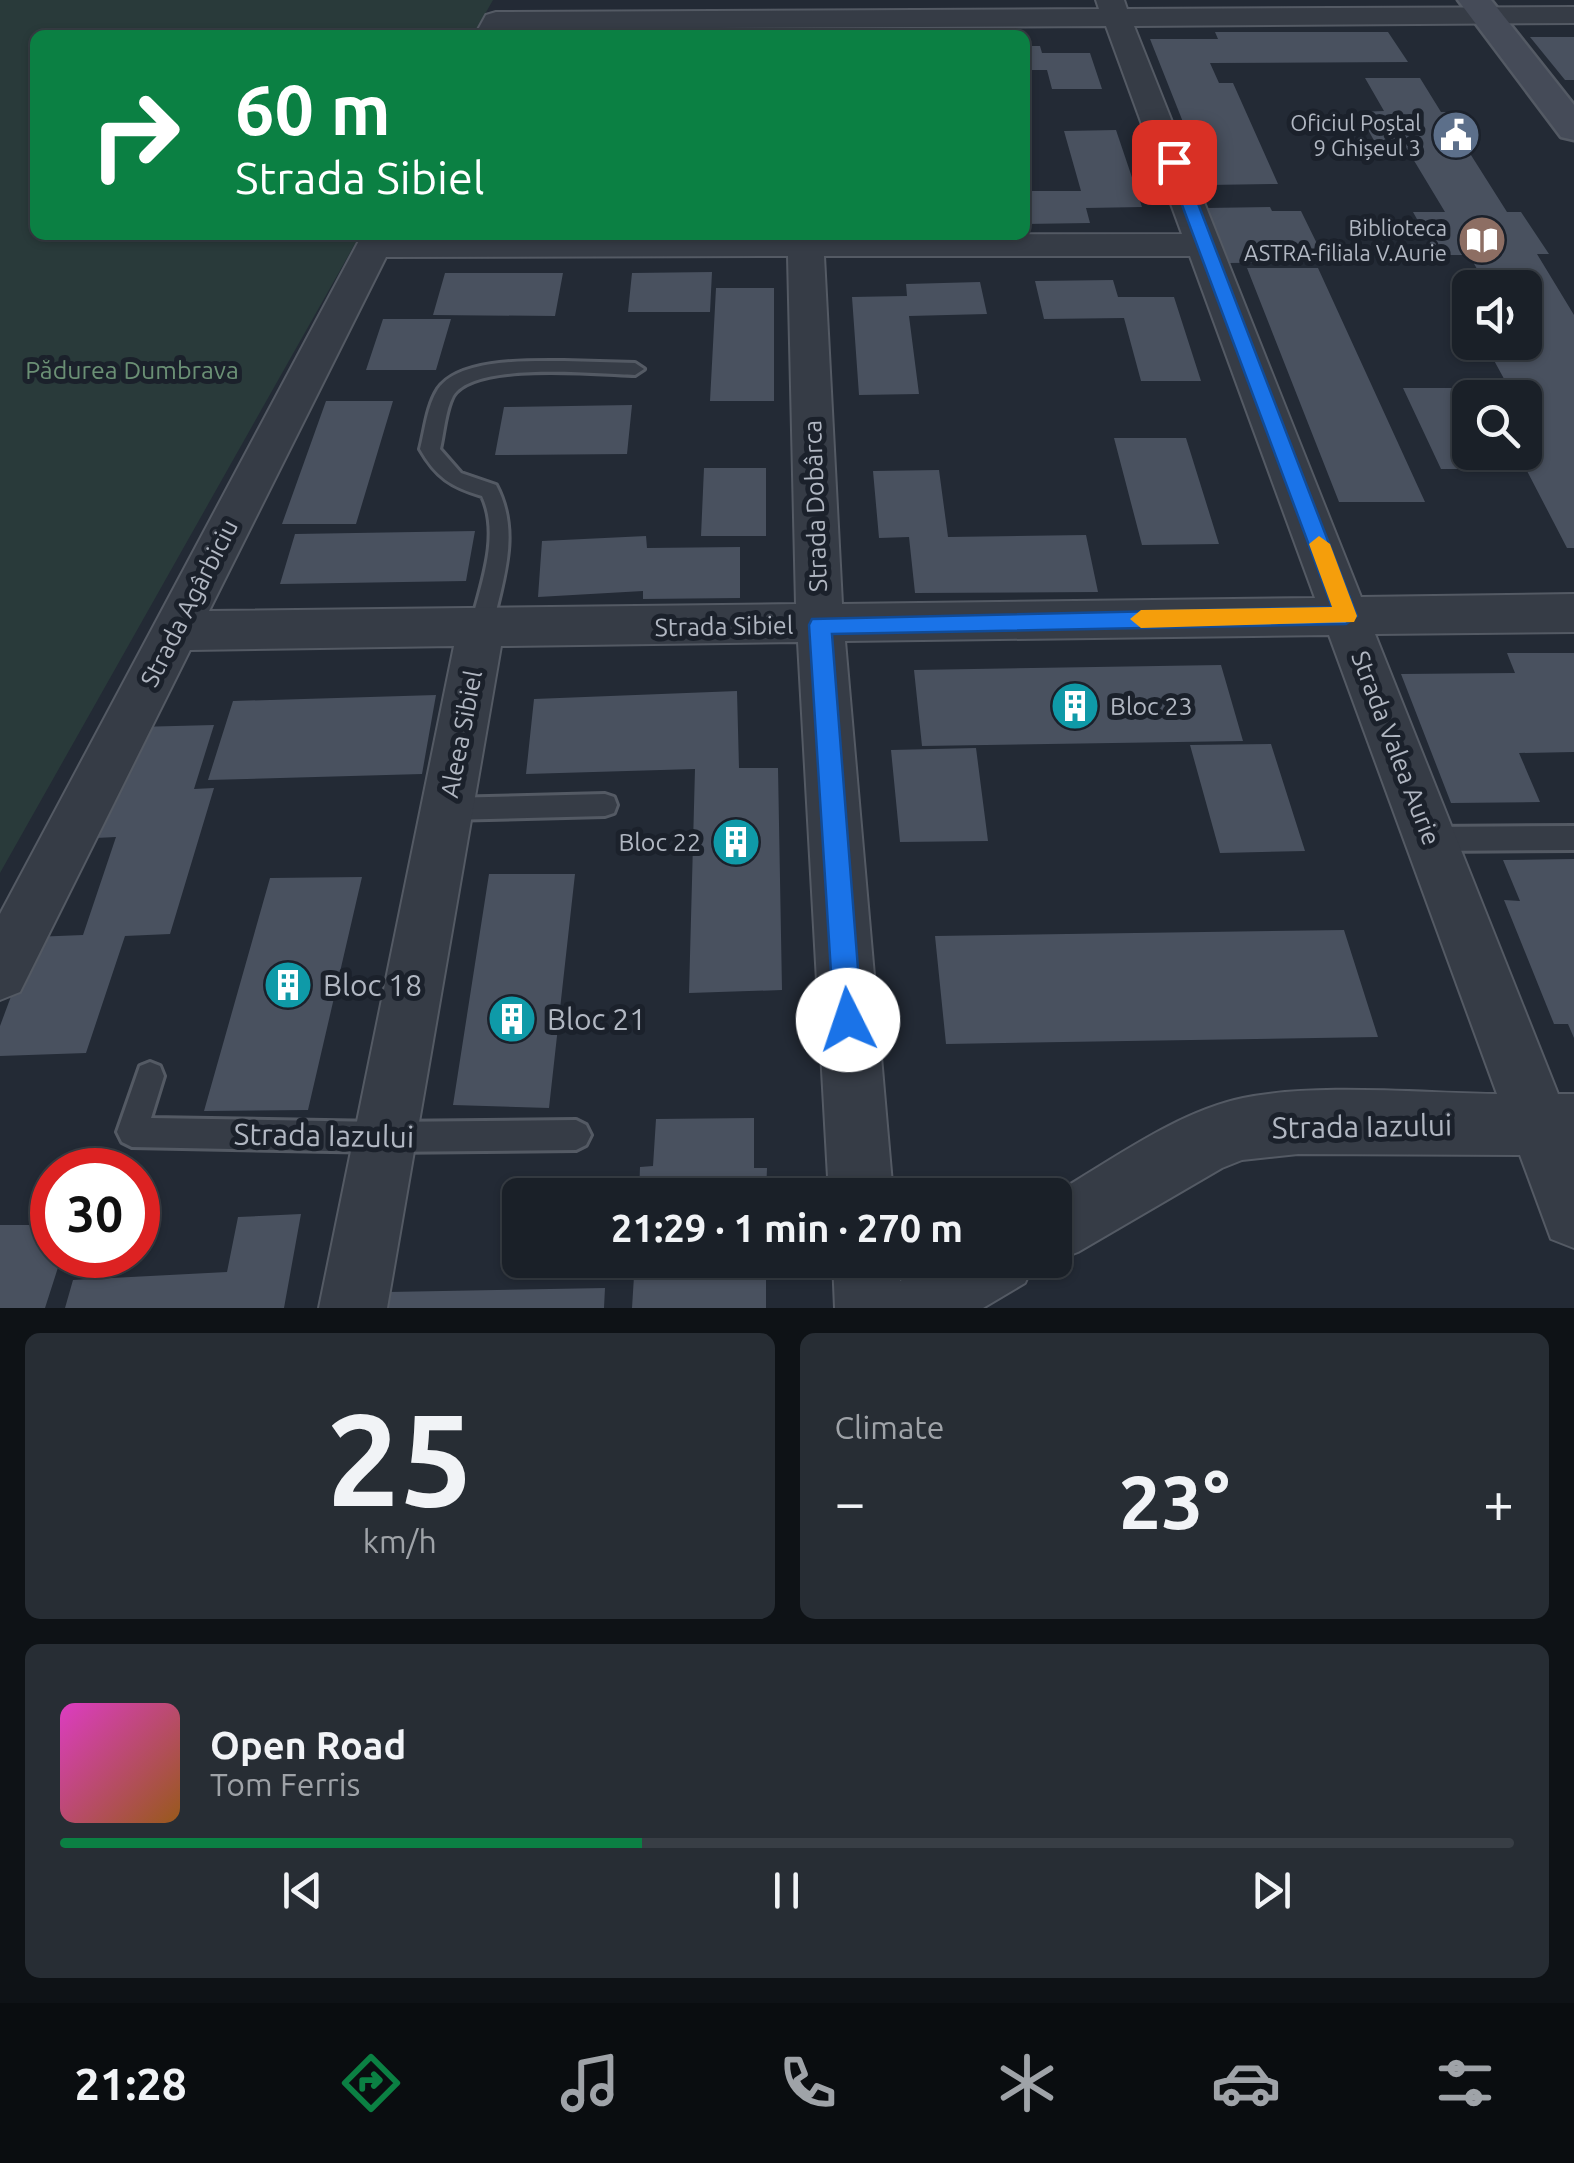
<!DOCTYPE html>
<html lang="en">
<head>
<meta charset="utf-8">
<style>
  body { margin:0; font-family:Ubuntu,sans-serif; background:#272d34; color:#f1f3f6; height:100vh; display:flex; flex-direction:column; font-size:38px; white-space:nowrap }
  * { box-sizing:border-box; margin:0 }
  p { font-size:32px; color:#9fa3a8 }
  .icon { flex:none; width:55px; height:55px; fill:none; stroke:currentColor; stroke-width:2; stroke-linecap:round; stroke-linejoin:round }
  .map { position:relative; height:1308px; overflow:hidden }
  .details { display:flex; flex-direction:column; gap:25px; padding:25px; background:#0e1216; flex:1 }
  .details>* { flex:none }
  .banner { position:absolute; left:30px; top:30px; width:1000px; height:210px; border-radius:15px; box-shadow:0 2px 8px #0004,0 0 0 2px #383e45; background:#0b8043; color:#fff; overflow:hidden }
  .fabs { position:absolute; left:1452px; top:270px; display:grid; gap:20px }
  .fabs a { display:grid; place-items:center; width:90px; height:90px; border-radius:15px; background:#1a2028; box-shadow:0 2px 8px #0004,0 0 0 2px #383e45; font-size:50px }
  .speed { position:absolute; left:30px; top:1148px; display:flex; gap:20px; font-size:50px; font-weight:700; text-align:center }
  .speed>* { display:grid; place-content:center; width:130px; height:130px; border-radius:50%; background:#1a2028; box-shadow:0 2px 8px #0004,0 0 0 2px #383e45; line-height:1 }
  .speed .limit { border:15px solid #d22; background:#fff; color:#111 }
  .pin { position:absolute; display:grid; place-items:center; width:85px; height:85px; color:#fff; margin:-42px; border-radius:20px; box-shadow:0 5px 15px #0006 }
  .me { position:absolute; width:110px; margin:-55px; rotate:356deg; stroke-linejoin:round; filter:drop-shadow(0 0 8px #0008) }
  .turn { display:flex; align-items:center; gap:35px; height:210px; padding:0 40px; font-size:45px }
  .turn .icon { width:130px; height:130px; stroke-width:2.5 }
  .turn b { display:block; font-size:70px; line-height:85px }
  .big { font-size:75px; font-weight:600; line-height:1.1 }
  .details .tile { flex:1; display:flex; flex-direction:column; justify-content:center; gap:15px; min-width:0; padding:0 35px; border-radius:15px; background:#272d34 }
  .details .dial { align-items:center; gap:0 }
  .dial b { font-size:130px; line-height:1 }
  .song { display:flex; align-items:center; gap:30px }
  .cover { width:120px; height:120px; border-radius:15px; background:linear-gradient(135deg,hsl(310 70% 55%),hsl(30 70% 35%)) }
  .played { height:10px; border-radius:5px; background:linear-gradient(90deg,#0b8043 40%,#383e45 40%) }
  .keys { display:flex; justify-content:space-around; direction:ltr }
  .heat { display:flex; justify-content:space-between; align-items:center; font-size:55px; direction:ltr }
  .details .tiles { flex:1; display:grid; gap:25px; grid-template-columns:1fr 1fr }
  .tile:last-child { grid-column:span 2 }
  .trip { position:absolute; left:502px; top:1178px; width:570px; height:100px; border-radius:15px; background:#1a2028; box-shadow:0 2px 8px #0004,0 0 0 2px #383e45; font-weight:600; line-height:100px; text-align:center }
  .tab-bar { display:flex; height:160px; justify-content:space-around; align-items:center; background:#0a0d10; color:#9fa3a8 }
  .tab-bar .icon { width:70px; height:70px }
  .tab-bar .selected { color:#0b8043 }
  .tab-bar b { font-size:45px; color:#f1f3f6 }
  .map>svg:first-child { display:block }
</style>
</head>
<body>
<div class="map">
<svg width="1574" height="1308" viewBox="0 0 1574 1308">
  <rect width="100%" height="100%" fill="#232a35"/>
  <path fill="#293a3a" d="M0,0H493L473,35H35V235H360L0,873Z"/>
  <path fill="#49515f" fill-rule="evenodd" d="M1215,32H1388L1408,62L1210,63L1219,83H1233L1278,184L1208,185L1150,39H1218Z
    M1530,37H1574V80H1565Z
    M1025,46H1040L1042,53H1090L1102,89H1052L1047,70H1025Z
    M1365,78H1420L1441,112H1452L1473,144H1464L1507,212H1521L1549,254H1537L1574,315V548H1567L1526,469H1441L1403,388H1509L1484,342H1525V288H1488L1469,255H1437L1413,212H1445L1404,144H1376L1358,112L1384,111ZM1470,398H1525V452H1470Z
    M1116,130L1142,207L1086,208L1090,223L1025,224V191H1081L1064,131Z
    M1270,207L1272,211H1301L1326,262L1228,263L1206,208Z
    M1247,268H1318L1425,502H1339Z
    M712,272L710,312H628L632,273Z
    M445,273H563L555,316L433,315Z
    M1113,280L1118,297H1174L1201,381H1141L1124,318L1044,319L1035,281Z
    M980,282L987,314L909,316L919,394L859,395L852,297L907,296L906,284Z
    M716,288H774V401H710Z
    M383,319H451L436,370H366Z
    M326,401H393L356,524H282Z
    M632,405L627,454L495,455L504,407Z
    M1114,438H1186L1219,544L1142,545Z
    M704,468H766V536H701Z
    M939,470L948,537L1086,535L1098,592L915,593L909,537L879,538L873,471Z
    M475,531L466,581L280,584L295,534Z
    M646,536L647,548L740,547V598L643,599V591L538,597L542,541Z
    M1507,653H1574V752L1519,753L1540,802L1451,803L1401,674L1515,673Z
    M1221,665L1243,741L922,746L914,670Z
    M737,691L739,768H778L782,990L689,993L695,769L526,774L534,699Z
    M436,695L422,774L208,780L233,701Z
    M214,725L194,789L214,788L170,934L125,936L86,1053L0,1056V1026L33,937L83,935L116,837L96,838L136,727Z
    M1271,744L1305,851L1220,853L1190,745Z
    M976,748L988,841L900,842L891,750Z
    M1574,859V1038L1568,1024H1554L1504,900L1520,901L1503,860Z
    M489,874H575L549,1108L453,1105Z
    M362,877L308,1110L204,1111L270,878Z
    M1344,930L1378,1037L946,1044L935,936Z
    M754,1118V1168H767L766,1195H639L640,1167L653,1166L656,1119Z
    M301,1214L284,1308H65L73,1280L227,1272L238,1217Z
    M0,1225H52V1255H62L45,1308H0Z
    M635,1260H766V1308H632Z
    M605,1288L604,1308H386L388,1292Z"/>
  <g fill="none" stroke-linecap="round" stroke-linejoin="round">
    <g stroke="#545a64" stroke-width="6">
      <path id="lane" d="M564,361L635,363L644,369L635,375C598,374 474,361 453,396C445,411 444,433 440,449L461,473L496,485C521,532 503,579 492,628L489,634H473L470,628C480,587 501,536 482,496C451,487 436,477 420,449C425,430 427,406 438,389C459,358 530,361 564,361Z
        M605,794L614,797L617,805L614,813L605,816L446,820L437,817L434,809L437,801L446,798Z
        M1574,826V850L1431,851L1422,847L1418,839L1422,831L1431,827Z
        M150,1062L160,1066L164,1076L151,1118L382,1122L576,1120L586,1125L591,1135L586,1145L576,1150L382,1152L132,1147L122,1142L117,1132L140,1066Z"/>
    </g>
    <g stroke="#545a64" stroke-width="4">
      <path id="street" d="M1096,0H1124L1127,9L1574,7V23L1134,26L1361,597L1574,594V632L1375,634L1558,1094H1574V1248L1551,1239L1520,1155L1298,1154L1242,1160L1222,1168L1078,1252L1055,1261L1052,1260H1055V1195H1052C1111,1161 1176,1112 1243,1098C1315,1083 1422,1093 1497,1094L1329,635L845,641L893,1195H829L798,642L501,646L387,1308H319L454,646L190,650L20,992L0,1000V914L362,235L1182,234L1106,26L506,29L503,35H475L486,15L496,12L1099,9ZM788,256L796,604L209,611L386,257ZM824,256H1190L1315,598L842,604Z
        M833,1260H899L900,1281L937,1260H1035L1025,1283L983,1308H835Z"/>
    </g>
    <g stroke="#545a64" stroke-width="5">
      <path id="secondary" d="M1458,0H1491L1574,105V140L1561,137Z"/>
    </g>
    <use href="#lane" fill="#363c46" fill-rule="evenodd"/>
    <use href="#street" fill="#363c46" fill-rule="evenodd"/>
    <use href="#secondary" fill="#454b58" fill-rule="evenodd"/>
  </g>
  <path fill="#1a73e8" stroke="#114b97" stroke-width="2.5" d="M1168,158L1182,162L1357,616L1346,624L832,634L862,1020L858,1030L848,1035L838,1030L834,1020L809,625L812,619L1332,607L1166,162Z"/>
  <path fill="#f59e0b" d="M1319,536L1330,544L1357,616L1354,622L1141,628L1130,619L1141,610L1332,607L1309,544Z"/>
  <defs>
    <g id="civic-disc" transform="scale(2.5)"><circle r="9.5" fill="#5c6f8a" stroke="#1b212b"/><path d="M-.6-6.5H3V-4.5H.6V-3L4-1V1h2V6H-6V1h2V-1L-.6-3ZM-1.2 2.5V6h2.4V2.5Z" fill="#fff"/></g>
    <g id="library-disc" transform="scale(2.5)"><circle r="9.5" fill="#8d6e63" stroke="#1b212b"/><path d="M-6-4Q-3-5.5-.7-3.5V5Q-3 3-6 4ZM6-4Q3-5.5 .7-3.5V5Q3 3 6 4Z" fill="#fff"/></g>
    <g id="building-disc" transform="scale(2.5)"><circle r="9.5" fill="#0f9aa8" stroke="#1b212b"/><path d="M-4-6H4V6H1V3H-1V6H-4ZM-2.5-4.3h1.7v1.8h-1.7ZM.8-4.3h1.7v1.8H.8ZM-2.5-1h1.7V.8h-1.7ZM.8-1h1.7V.8H.8Z" fill="#fff"/></g>
  </defs>
  <g fill-rule="evenodd">
    <use href="#civic-disc" x="1456" y="135"/>
    <use href="#library-disc" x="1482" y="240"/>
    <use href="#building-disc" x="1075" y="706"/>
    <use href="#building-disc" x="736" y="842"/>
    <use href="#building-disc" x="288" y="985"/>
    <use href="#building-disc" x="512" y="1019"/>
  </g>
  <g text-anchor="middle" dominant-baseline="central" stroke-width="10" stroke-linejoin="round" paint-order="stroke">
    <g font-size="22" fill="#b1b7c2" stroke="#1b212b" text-anchor="end">
      <text x="1421" y="122">Oficiul Poștal<tspan x="1421" dy="25">9 Ghișeul 3</tspan></text>
      <text x="1447" y="227">Biblioteca<tspan x="1447" dy="25">ASTRA-filiala V.Aurie</tspan></text>
    </g>
    <g font-size="25" fill="#6b9075" stroke="#1b212b">
      <text x="132" y="370">Pădurea Dumbrava</text>
    </g>
    <g font-size="25" fill="#b1b7c2" stroke="#1b212b">
      <text transform="translate(815 506) rotate(-92)">Strada Dobârca</text>
      <text transform="translate(189 603) rotate(-63)">Strada Agârbiciu</text>
      <text transform="translate(724 626) rotate(-1)">Strada Sibiel</text>
      <text transform="translate(461 734) rotate(-79)">Aleea Sibiel</text>
      <text transform="translate(1396 748) rotate(69)">Strada Valea Aurie</text>
    </g>
    <g font-size="25" fill="#b1b7c2" stroke="#1b212b" text-anchor="start">
      <text x="1110" y="706">Bloc 23</text>
      <text x="701" y="842" text-anchor="end">Bloc 22</text>
    </g>
    <g font-size="30" fill="#b1b7c2" stroke="#1b212b" text-anchor="start">
      <text x="323" y="985">Bloc 18</text>
      <text x="547" y="1019">Bloc 21</text>
    </g>
    <g font-size="30" fill="#b1b7c2" stroke="#1b212b">
      <text transform="translate(1362 1126) rotate(-1)">Strada Iazului</text>
      <text transform="translate(324 1135) rotate(1)">Strada Iazului</text>
    </g>
  </g>
</svg>
<div class="fabs">
<a><svg class="icon" aria-label="sound" viewBox="0 0 24 24"><path d="M4 9h4l5-4v14l-5-4H4zM17 9q2 3 0 6"/></svg></a>
<a><svg class="icon" aria-label="search" viewBox="0 0 24 24"><circle cx="10" cy="10" r="6"/><path d="M15 15l6 6"/></svg></a>
</div>
<div class="speed"><div class="limit">30</div></div>
<div class="pin" style="left:1174px;top:162px;background:#d93025"><svg class="icon" aria-label="arrive" viewBox="0 0 24 24"><path d="M6 21V4h12l-3 4 3 4H6"/></svg></div>
<svg class="me" style="left:848px;top:1020px" viewBox="-20 -20 40 40"><circle r="19" fill="#fff"/><path d="M0-13L10 11 0 6-10 11z" fill="#1a73e8"/></svg>
<div class="trip">21:29 · 1 min · 270 m</div>
<div class="banner">
<div class="turn"><svg class="icon" aria-label="right" viewBox="0 0 24 24"><path d="M7 20v-9h11M14 6l5 5-5 5"/></svg><div><b>60 m</b>Strada Sibiel</div></div>
</div>
</div>
<section class="details">
<div class="tiles">
<div class="tile dial"><b>25</b><p>km/h</p></div>
<div class="tile"><p>Climate</p>
<div class="heat"><a>−</a><b class="big">23°</b><a>+</a></div>
</div>
<div class="tile">
<div class="song"><i class="cover"></i><div><b>Open Road</b><p>Tom Ferris</p></div></div>
<div class="played"></div>
<div class="keys"><svg class="icon" aria-label="previous" viewBox="0 0 24 24"><path d="M18 5L8 12l10 7zM5 5v14"/></svg><svg class="icon" aria-label="pause" viewBox="0 0 24 24"><path d="M8 5v14M16 5v14"/></svg><svg class="icon" aria-label="next" viewBox="0 0 24 24"><path d="M6 5l10 7-10 7zM19 5v14"/></svg></div>
</div>
</div>
</section>
<nav class="tab-bar">
<b>21:28</b>
<svg class="icon selected" aria-label="directions" viewBox="0 0 24 24"><path d="M12 3l9 9-9 9-9-9zM9 14v-3h6M13 9l2 2-2 2"/></svg>
<svg class="icon" aria-label="music" viewBox="0 0 24 24"><path d="M9 18V5l10-2v13"/><circle cx="6" cy="18" r="3"/><circle cx="16" cy="16" r="3"/></svg>
<svg class="icon" aria-label="phone" viewBox="0 0 24 24"><path d="M5 4h4l2 5-3 2q2 4 5 5l2-3 5 2v4C11 20 4 13 5 4z"/></svg>
<svg class="icon" aria-label="climate" viewBox="0 0 24 24"><path d="M12 3v18M4 7l16 10M4 17L20 7"/></svg>
<svg class="icon" aria-label="car" viewBox="0 0 24 24"><path d="M5 17H2v-5l4-1 3-4h7l3 4 3 1v5h-3M9 17h6M6 11h13"/><circle cx="7" cy="17" r="2"/><circle cx="17" cy="17" r="2"/></svg>
<svg class="icon" aria-label="filters" viewBox="0 0 24 24"><path d="M4 7h16M4 17h16"/><circle cx="9" cy="7" r="2"/><circle cx="15" cy="17" r="2"/></svg>
</nav>
</body>
</html>
